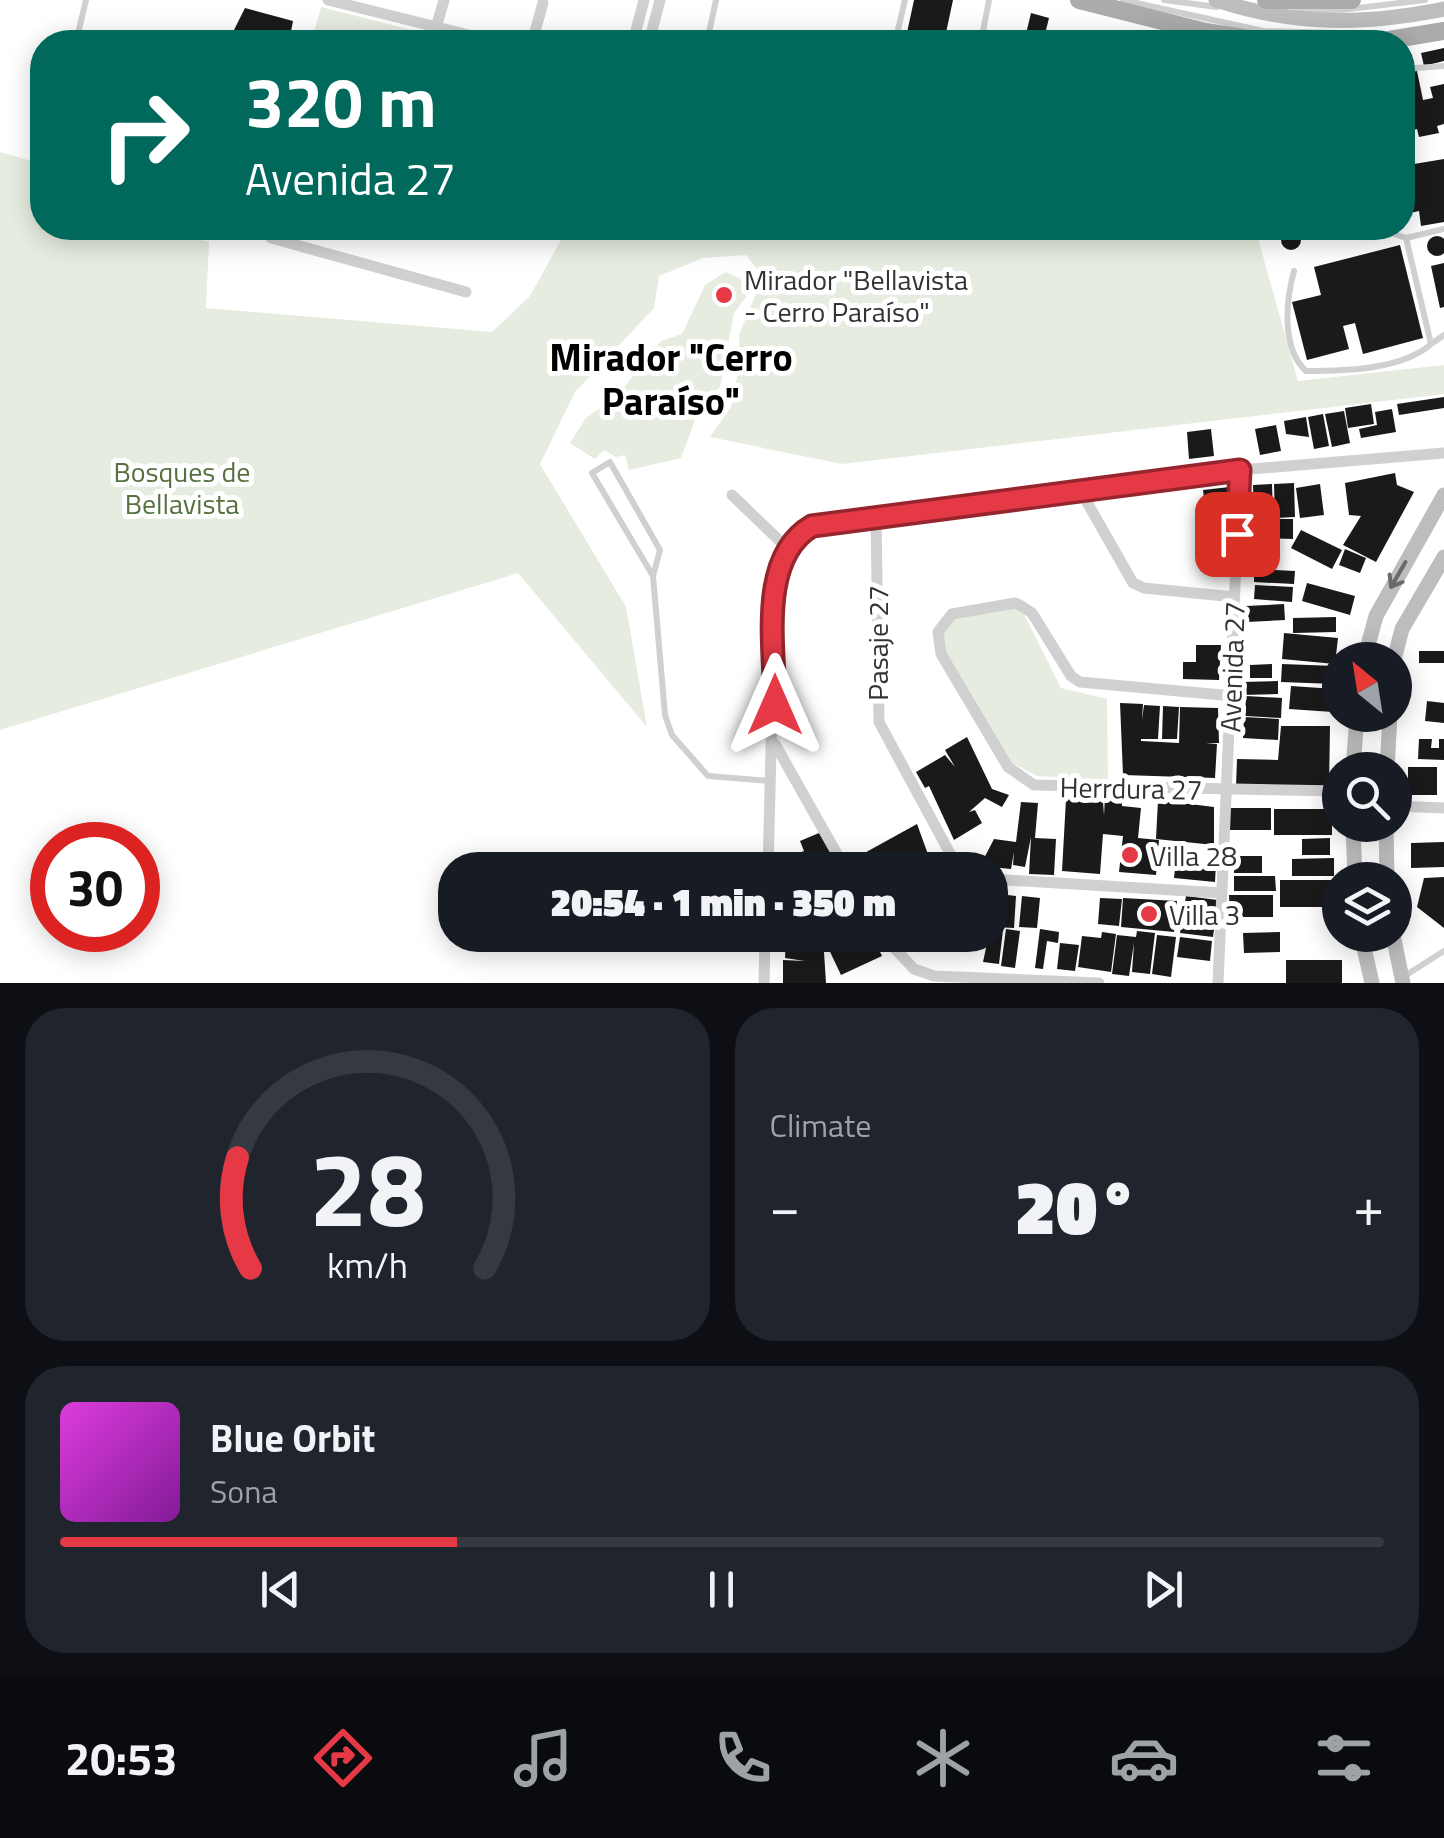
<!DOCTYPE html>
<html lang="en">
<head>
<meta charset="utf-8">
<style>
  body { margin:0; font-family:"Titillium Web",sans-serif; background:#20242c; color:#f1f3f6; height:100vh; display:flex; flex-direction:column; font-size:38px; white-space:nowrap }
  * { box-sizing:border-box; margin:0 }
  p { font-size:32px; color:#9ea1a6 }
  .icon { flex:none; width:55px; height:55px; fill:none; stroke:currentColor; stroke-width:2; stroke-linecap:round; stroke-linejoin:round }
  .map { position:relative; height:983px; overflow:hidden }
  .drawer { display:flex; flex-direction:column; gap:25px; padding:25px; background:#0d0f14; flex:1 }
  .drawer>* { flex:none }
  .top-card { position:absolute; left:30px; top:30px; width:1385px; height:210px; border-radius:40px; box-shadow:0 5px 25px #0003; background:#00695c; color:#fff; overflow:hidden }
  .needle { width:65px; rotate:330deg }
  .controls { position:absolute; left:1322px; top:642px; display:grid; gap:20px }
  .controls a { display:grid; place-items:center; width:90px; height:90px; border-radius:50%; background:#171b24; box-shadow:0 5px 25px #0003; font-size:50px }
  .speed { position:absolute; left:30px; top:822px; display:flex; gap:20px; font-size:50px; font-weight:700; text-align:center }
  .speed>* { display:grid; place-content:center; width:130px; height:130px; border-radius:50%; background:#171b24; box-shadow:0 5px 25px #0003; line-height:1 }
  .speed .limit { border:15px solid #d22; background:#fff; color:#111 }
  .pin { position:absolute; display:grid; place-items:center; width:85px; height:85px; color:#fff; margin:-42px; border-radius:20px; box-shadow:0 5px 15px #0006 }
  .me { position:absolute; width:110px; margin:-55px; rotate:0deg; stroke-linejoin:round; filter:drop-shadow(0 0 8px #0008) }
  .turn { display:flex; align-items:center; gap:35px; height:210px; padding:0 50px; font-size:45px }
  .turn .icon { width:130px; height:130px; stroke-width:2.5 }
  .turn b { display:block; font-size:70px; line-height:85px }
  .big { font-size:75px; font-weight:800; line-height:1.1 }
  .drawer .widget { flex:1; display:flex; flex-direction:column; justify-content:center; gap:15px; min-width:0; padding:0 35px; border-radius:40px; background:#20242c }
  .drawer .dial { align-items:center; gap:0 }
  .dial svg { height:260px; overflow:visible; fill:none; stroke:#363941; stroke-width:7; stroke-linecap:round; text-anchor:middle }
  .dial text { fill:#f1f3f6; stroke:none }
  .song { display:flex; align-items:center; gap:30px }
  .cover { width:120px; height:120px; border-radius:15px; background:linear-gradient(135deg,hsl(300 70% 55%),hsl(290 70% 35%)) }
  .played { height:10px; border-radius:5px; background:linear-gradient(90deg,#e63946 30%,#363941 30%) }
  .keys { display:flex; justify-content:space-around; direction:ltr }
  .heat { display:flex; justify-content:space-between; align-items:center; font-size:55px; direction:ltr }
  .drawer .tiles { flex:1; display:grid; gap:25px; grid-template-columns:1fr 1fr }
  .widget:last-child { grid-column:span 2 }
  .trip { position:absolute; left:438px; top:852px; width:570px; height:100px; border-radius:40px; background:#171b24; box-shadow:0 5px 25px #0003; font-weight:800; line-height:100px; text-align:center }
  .menu { display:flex; height:160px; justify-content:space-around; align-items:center; background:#090b0e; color:#9ea1a6 }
  .menu .icon { width:70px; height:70px }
  .menu .active { color:#e63946 }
  .menu b { font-size:45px; color:#f1f3f6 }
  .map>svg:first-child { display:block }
</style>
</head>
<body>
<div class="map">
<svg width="1444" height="983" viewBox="0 0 1444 983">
  <rect width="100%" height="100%" fill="#fff"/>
  <path fill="#e6ecdf" d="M321,7L428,34L425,42H311Z
    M0,152L42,164V228H157L209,242L206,308L492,332L530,296L562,238L588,228H1255L1298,381L1444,365V394L842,464L710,437L731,407L740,362L739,335L763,277L746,255L703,258L659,276L654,308L575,392L540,464L626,607L647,727L518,573L0,730Z
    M726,272L743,280L746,297L734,313L720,387L697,415L681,458L629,470L625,455L616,457L604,450L595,459L570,443L586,418L618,395L661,341L682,334L705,285Z
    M1013,608L1024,614L1061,688L1107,699L1108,780L1037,776L1012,763L944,655L943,633L955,618Z"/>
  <path fill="#1a1a1a" d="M914,0H953L944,42H905Z
    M245,8L293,21L289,42H228Z
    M1031,13L1049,18L1043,42H1024Z
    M1444,48V61L1424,66L1421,53Z
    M1417,71L1423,100L1433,98L1430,87L1444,84V124L1437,126L1439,133L1419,137L1417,129L1402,132V91L1408,90L1405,73Z
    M1413,152L1414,164L1444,159V222L1421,226L1419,211L1410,213L1402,189V159Z
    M1281 240a10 10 0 1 1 20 0a10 10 0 1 1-20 0Z
    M1427 246a10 10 0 1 1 20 0a10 10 0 1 1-20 0Z
    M1400,245L1423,338L1363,354L1355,323L1343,326L1349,349L1307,360L1292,302L1321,295L1314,267Z
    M1444,263V307L1440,308L1431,266Z
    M1444,397V408L1399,415L1397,404Z
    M1371,404L1374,424L1348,428L1345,408Z
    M1392,409L1396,432L1361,438L1359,429L1377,425L1375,412Z
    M1344,411L1350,443L1332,447L1325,414Z
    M1323,414L1329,446L1314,449L1308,417Z
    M1306,417L1309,437L1286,434L1284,421Z
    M1276,425L1281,451L1260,455L1255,429Z
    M1211,429L1214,456L1189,459L1187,432Z
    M1395,473L1397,485L1414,492L1376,562L1343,545L1361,516L1349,515L1345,483Z
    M1294,483L1295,517L1275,518L1274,484Z
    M1272,484L1273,517L1254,518L1253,485Z
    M1320,484L1324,515L1300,518L1296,488Z
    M1230,487L1233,511L1206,514L1203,490Z
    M1258,519H1293V539L1257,538Z
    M1301,530L1342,550L1332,569L1291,548Z
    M1345,549L1366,558L1360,573L1339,565Z
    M1254,569L1295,571L1294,584L1254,582Z
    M1307,583L1355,596L1350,615L1302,601Z
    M1255,585L1293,587L1292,602L1254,599Z
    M1284,604L1285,620L1247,622L1246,606Z
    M1336,617V632L1293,633V618Z
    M1284,633L1338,638L1335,664L1282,659Z
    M1196,645H1221L1219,680L1183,679V662H1196Z
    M1419,651H1444V663H1419Z
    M1272,664V678H1250V665Z
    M1282,664L1335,666V684L1281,682Z
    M1278,681V694L1241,695V682Z
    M1291,686L1335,689L1333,712L1289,709Z
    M1246,696L1282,698L1281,718L1245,716Z
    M1427,701L1444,703V723L1425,721Z
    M1120,703L1143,704L1142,720L1144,705L1160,706L1158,739H1141V741L1179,743L1180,707L1218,708L1219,743H1206L1217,744L1215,778L1123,775Z
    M1163,706L1179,707L1177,739H1162Z
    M1244,717L1279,719L1278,740L1243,738Z
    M1281,726H1330L1329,787L1236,786L1237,759L1278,760Z
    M967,737L992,789L1009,795L1002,807L985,798L969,812L975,810L982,823L954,840L929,786L925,788L916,772L945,755L955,767L945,750Z
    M1419,739H1432L1431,748H1439V739H1444V760L1418,759Z
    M1408,767H1437V795H1408Z
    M1105,797L1122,799V806L1141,808L1138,838L1159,840L1156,875L1119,872L1123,836L1103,834L1100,874L1062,871L1066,799L1103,801L1104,815Z
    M1158,800L1214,807V845L1156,839Z
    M1021,802L1038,803L1035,838L1056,839L1054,875L1029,874L1031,837L1025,867L1013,865L1014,852L1011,869L980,866L994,839L1016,842Z
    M1230,808H1271V830H1230Z
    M1274,809H1332V835H1274Z
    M917,824L929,857L907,870H896L887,855L894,870H855L850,861Z
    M819,833L837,855L810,866L811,870H792L794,855L804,851L800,841Z
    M1330,838V855H1302V839Z
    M1444,842V867L1411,868V843Z
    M1234,856H1262V873H1234Z
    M1334,858V876H1292V859Z
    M1176,860L1216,863L1215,882L1174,878Z
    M1234,876H1275L1276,891H1234Z
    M1444,877V928L1417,907L1424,878Z
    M1280,880H1336V907H1280Z
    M999,894L1016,896L1014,928L996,927Z
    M1229,895H1273V917H1230Z
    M1022,896L1040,898L1037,928L1019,927Z
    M1186,896L1218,900L1213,937L1180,933Z
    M1100,898L1122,899L1119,926L1098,924Z
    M1123,898L1177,901L1174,932L1121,927Z
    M990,929L1003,930L999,964L983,962Z
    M1006,929L1020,931L1015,968L1001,966Z
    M1040,929L1059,932L1058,943L1047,941L1043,969L1035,968Z
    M1137,931L1155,933L1150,974L1132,972L1134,943L1129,976L1112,974L1117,935L1136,937Z
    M1102,932L1116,934L1111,972L1078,967L1082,936L1101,938Z
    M1280,932V952L1244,953L1243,933Z
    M786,935L823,937L826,983H783V960L805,961L785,958Z
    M833,935H872L882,956L841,975L824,939Z
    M1157,935L1176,937L1171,977L1152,974Z
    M1180,937L1212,941L1210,961L1177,957Z
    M1060,943L1079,945L1075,971L1057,969Z
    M1286,960H1342V983H1286Z"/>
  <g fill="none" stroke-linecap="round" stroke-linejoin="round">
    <path stroke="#d0d0d0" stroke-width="6" d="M1123,0L1263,31L1378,34
      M1164,0L1217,7
      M1294,10L1332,11L1425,0
      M1084,40L1095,42
      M76,42L86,0
      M707,42L716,0
      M895,42L905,0
      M981,42L989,0
      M1402,69L1444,66
      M1377,228L1406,238L1444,229
      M1406,238L1431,344L1444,335
      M1294,271C1286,300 1281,348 1306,371C1344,371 1402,370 1431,344
      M653,576L592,473L610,462L660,550L653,576L665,715L672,735L708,776L770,781
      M1403,977L1444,951"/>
    <path stroke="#d0d0d0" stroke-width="11" d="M328,0L497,42
      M432,42L444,0
      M532,42L543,3
      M633,42L644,0
      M649,42L660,0
      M275,228L271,238L466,292
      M1080,490L1133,583L1144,588L1234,597
      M732,495L786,547
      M876,515L879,722L959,870
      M1233,696L1080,682L1071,676L1032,613L1023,607L1015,603L952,614L938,632L941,654L1008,767L1034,785L1340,791
      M775,744L846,870
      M1395,806L1444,808
      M768,870L775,589C782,557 789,533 822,522L1240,470L1444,453
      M990,879L1222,893
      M882,935L914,969L934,976L1099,983
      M764,983L765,935
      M1218,983L1240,470"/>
    <path stroke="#bdbdbd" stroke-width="15" d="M1216,0C1294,26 1364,25 1444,9
      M1364,660L1376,616L1444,495
      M1394,660L1402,629L1444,557
      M1353,770L1357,715
      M1387,770L1390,715
      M1353,825L1355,880
      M1386,825L1387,880
      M1361,935L1372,983
      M1393,935L1403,983"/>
    <path stroke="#ababab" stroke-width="18" d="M1079,0L1206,32L1269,42
      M1266,0H1352
      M1377,42L1444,31"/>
  </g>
  <defs><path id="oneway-shaft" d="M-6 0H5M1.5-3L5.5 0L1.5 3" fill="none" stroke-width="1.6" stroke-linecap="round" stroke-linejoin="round" transform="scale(2.5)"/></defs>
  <use stroke="#6a6a6a" href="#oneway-shaft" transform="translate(1398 575) rotate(120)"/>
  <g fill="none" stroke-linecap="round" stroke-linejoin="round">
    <g stroke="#96252e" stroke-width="25">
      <path id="route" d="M775,705C775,650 757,558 812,526L1240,470L1237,534"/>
    </g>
    <use href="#route" stroke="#e63946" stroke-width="18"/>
  </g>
  <g fill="#e63946" stroke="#fff" stroke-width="4">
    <circle cx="724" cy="295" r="10"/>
    <circle cx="1130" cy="855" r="10"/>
    <circle cx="1149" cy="914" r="10"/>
  </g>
  <g text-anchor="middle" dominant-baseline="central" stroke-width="10" stroke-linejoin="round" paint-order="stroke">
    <g font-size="28" fill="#333" stroke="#fff" text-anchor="start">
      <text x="744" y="279">Mirador "Bellavista<tspan x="744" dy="32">- Cerro Paraíso"</tspan></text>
      <text x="1150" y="855">Villa 28</text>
      <text x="1169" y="914">Villa 3</text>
    </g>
    <g font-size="28" fill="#56703f" stroke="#fff">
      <text x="182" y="471">Bosques de<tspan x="182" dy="32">Bellavista</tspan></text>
    </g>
    <g font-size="28" fill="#333" stroke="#fff">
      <text transform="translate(877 643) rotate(-90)">Pasaje 27</text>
      <text transform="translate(1232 667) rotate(-88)">Avenida 27</text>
      <text transform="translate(1131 788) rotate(1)">Herrdura 27</text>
    </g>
    <g font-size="38" font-weight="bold" fill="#000" stroke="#fff">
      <text x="671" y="357">Mirador "Cerro<tspan x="671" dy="44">Paraíso"</tspan></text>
    </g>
  </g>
</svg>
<div class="controls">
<a><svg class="needle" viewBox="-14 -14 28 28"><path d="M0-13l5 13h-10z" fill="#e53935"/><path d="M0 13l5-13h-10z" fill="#9ea1a6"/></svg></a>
<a><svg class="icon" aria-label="search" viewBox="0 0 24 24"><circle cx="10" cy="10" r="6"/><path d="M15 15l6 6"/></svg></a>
<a><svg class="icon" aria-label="layers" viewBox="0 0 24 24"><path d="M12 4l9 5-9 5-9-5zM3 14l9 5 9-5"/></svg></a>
</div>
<div class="speed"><div class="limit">30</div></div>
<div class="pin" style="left:1237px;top:534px;background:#d93025"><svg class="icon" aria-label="arrive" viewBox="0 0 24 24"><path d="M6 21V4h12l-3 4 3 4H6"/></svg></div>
<svg class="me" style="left:775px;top:705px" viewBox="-20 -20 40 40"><path d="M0-17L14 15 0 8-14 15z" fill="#e63946" stroke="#fff" stroke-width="4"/></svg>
<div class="trip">20:54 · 1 min · 350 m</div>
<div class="top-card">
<div class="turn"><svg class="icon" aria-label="right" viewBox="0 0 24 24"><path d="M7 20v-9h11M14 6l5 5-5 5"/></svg><div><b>320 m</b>Avenida 27</div></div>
</div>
</div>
<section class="drawer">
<div class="tiles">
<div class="widget dial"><svg viewBox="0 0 100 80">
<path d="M14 69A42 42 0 1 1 86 69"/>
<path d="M14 69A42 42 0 0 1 10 35" stroke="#e63946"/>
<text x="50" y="56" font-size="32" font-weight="700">28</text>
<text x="50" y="72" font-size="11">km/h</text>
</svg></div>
<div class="widget"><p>Climate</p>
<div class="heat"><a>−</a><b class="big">20°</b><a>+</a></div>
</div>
<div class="widget">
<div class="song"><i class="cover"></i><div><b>Blue Orbit</b><p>Sona</p></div></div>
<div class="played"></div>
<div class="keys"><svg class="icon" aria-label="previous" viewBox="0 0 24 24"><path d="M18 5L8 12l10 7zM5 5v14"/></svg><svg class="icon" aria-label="pause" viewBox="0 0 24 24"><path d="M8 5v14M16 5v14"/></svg><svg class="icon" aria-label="next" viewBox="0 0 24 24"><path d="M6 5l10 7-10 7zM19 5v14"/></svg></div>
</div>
</div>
</section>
<nav class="menu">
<b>20:53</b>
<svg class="icon active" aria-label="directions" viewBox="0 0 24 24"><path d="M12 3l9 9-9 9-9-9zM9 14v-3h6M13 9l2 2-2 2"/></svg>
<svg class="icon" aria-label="music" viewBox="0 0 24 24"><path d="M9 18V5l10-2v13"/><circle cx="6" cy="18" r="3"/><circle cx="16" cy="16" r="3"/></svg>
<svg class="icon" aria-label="phone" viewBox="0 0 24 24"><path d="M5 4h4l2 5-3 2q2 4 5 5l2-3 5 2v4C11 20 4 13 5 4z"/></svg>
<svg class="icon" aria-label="climate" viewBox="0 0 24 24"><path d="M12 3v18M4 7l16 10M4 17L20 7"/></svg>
<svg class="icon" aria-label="car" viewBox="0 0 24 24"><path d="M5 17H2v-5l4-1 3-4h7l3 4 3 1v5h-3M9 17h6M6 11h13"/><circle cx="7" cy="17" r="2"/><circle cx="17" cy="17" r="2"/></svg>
<svg class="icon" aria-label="filters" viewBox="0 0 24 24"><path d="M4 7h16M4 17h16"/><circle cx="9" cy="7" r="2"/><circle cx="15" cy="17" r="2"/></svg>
</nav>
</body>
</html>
